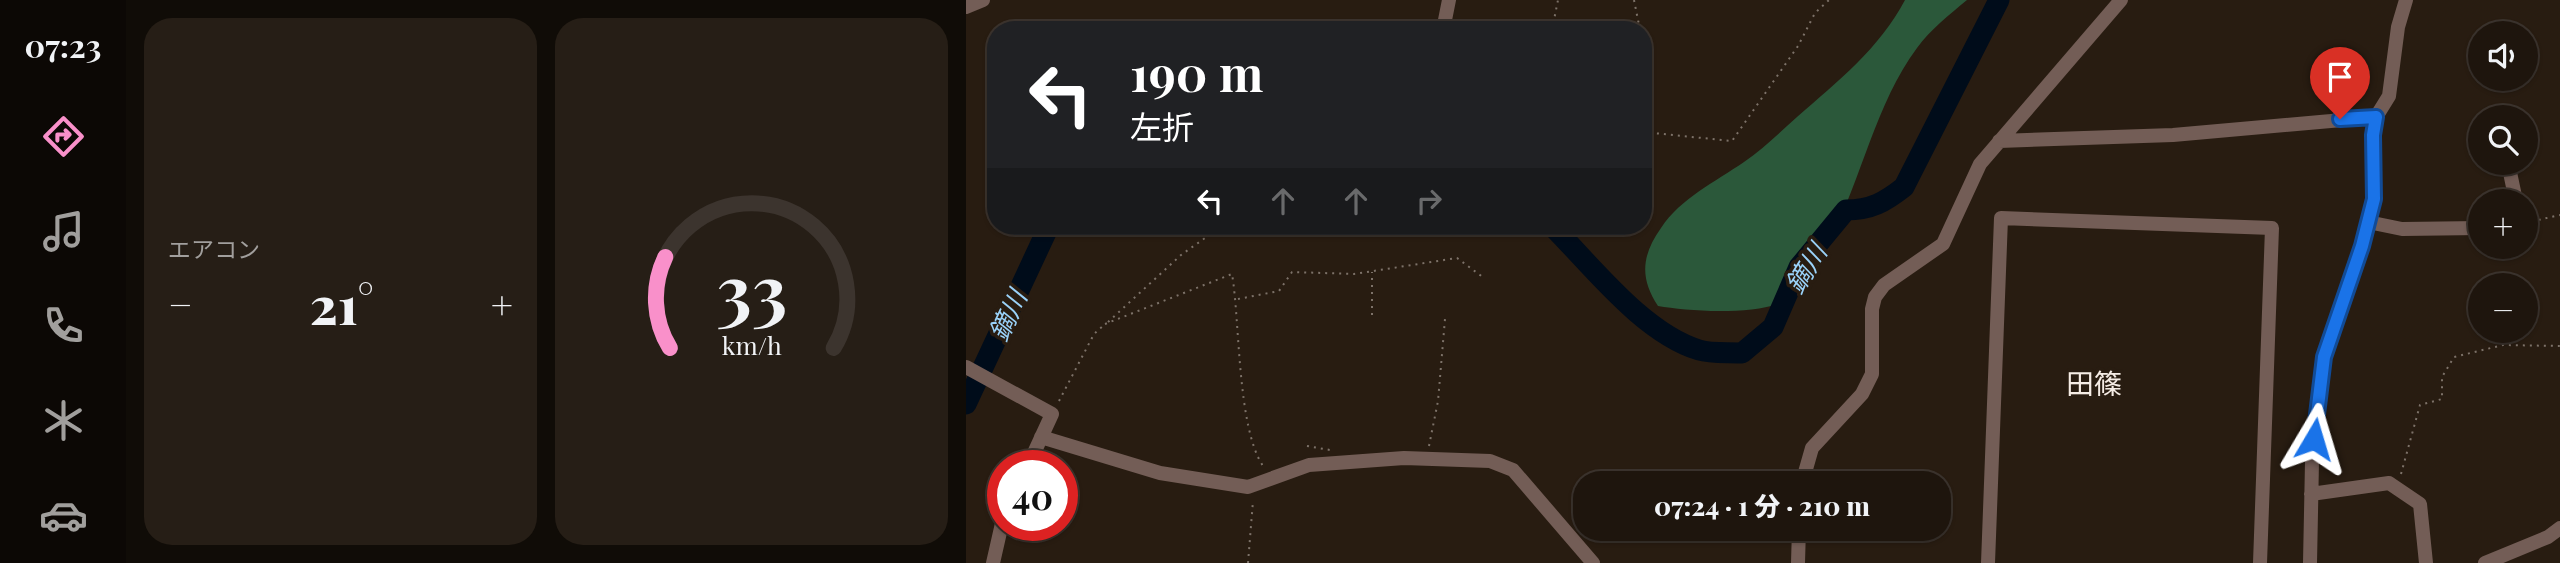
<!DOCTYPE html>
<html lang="ja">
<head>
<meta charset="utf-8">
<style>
  body { margin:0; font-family:"Playfair Display","Noto Sans JP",serif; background:#261e16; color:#f1f3f6; height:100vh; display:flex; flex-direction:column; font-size:26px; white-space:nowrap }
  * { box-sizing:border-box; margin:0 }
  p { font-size:23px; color:#a19f9d }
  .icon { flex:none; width:38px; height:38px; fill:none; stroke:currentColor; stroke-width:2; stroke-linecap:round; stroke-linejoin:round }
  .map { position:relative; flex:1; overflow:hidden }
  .drawer { display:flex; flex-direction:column; gap:18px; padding:18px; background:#100c07; width:840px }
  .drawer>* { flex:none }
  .top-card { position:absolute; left:21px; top:21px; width:665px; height:214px; border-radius:28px; box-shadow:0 2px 5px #0004,0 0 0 2px #3c342e; background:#202124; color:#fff; overflow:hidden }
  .buttons { position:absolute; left:1502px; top:21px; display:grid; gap:14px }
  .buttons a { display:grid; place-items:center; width:70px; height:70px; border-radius:50%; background:#1e150d; box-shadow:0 2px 5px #0004,0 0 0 2px #3c342e; font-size:35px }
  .speed { position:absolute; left:21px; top:450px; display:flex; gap:14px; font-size:35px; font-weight:700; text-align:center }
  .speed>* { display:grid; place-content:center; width:91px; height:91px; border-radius:50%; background:#1e150d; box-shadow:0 2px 5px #0004,0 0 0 2px #3c342e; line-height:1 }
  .speed .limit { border:10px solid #d22; background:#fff; color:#111 }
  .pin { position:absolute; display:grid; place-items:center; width:60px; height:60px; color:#fff; margin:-72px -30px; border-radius:50% 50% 50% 0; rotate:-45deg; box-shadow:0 0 7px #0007 }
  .pin .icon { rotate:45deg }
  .me { position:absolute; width:77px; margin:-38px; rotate:7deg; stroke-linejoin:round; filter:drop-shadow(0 0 5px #0008) }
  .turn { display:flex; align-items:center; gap:24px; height:147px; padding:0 28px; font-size:32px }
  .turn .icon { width:91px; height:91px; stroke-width:2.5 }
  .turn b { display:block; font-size:49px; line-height:60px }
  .lanes { display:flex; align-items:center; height:66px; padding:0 28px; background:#0003; justify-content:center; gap:35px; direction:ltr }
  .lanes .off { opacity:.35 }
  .big { font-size:52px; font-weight:800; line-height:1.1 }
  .drawer .widget { flex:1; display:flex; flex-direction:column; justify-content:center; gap:10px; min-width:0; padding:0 24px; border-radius:28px; background:#261e16 }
  .drawer .dial { align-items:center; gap:0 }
  .dial svg { height:182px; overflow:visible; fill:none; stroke:#3c342e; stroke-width:7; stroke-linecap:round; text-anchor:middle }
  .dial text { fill:#f1f3f6; stroke:none }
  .heat { display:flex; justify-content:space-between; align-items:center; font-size:38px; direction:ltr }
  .drawer .tiles { flex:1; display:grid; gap:18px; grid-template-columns:repeat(2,1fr) }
  .trip { position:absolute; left:607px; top:471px; width:378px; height:70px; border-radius:28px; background:#1e150d; box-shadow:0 2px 5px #0004,0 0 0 2px #3c342e; font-weight:800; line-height:70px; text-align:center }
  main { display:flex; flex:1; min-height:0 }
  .menu { display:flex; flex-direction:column; width:126px; justify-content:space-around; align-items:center; background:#0c0805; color:#a19f9d }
  .menu .icon { width:49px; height:49px }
  .menu .on { color:#f990ca }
  .menu b { font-size:32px; color:#f1f3f6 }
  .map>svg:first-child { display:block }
</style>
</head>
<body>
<main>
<nav class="menu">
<b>07:23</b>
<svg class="icon on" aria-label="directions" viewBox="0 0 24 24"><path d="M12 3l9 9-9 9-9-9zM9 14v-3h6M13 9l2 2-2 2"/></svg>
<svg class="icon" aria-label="music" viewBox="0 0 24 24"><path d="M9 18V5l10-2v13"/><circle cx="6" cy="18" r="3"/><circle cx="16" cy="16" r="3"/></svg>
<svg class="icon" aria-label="phone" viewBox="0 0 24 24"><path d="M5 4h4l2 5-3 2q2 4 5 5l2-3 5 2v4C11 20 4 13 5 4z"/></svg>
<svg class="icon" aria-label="climate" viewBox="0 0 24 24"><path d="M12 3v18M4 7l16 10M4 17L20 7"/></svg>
<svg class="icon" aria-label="car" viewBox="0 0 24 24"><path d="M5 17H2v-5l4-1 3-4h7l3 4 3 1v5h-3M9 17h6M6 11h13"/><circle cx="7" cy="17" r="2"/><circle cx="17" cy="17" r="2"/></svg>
</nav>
<section class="drawer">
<div class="tiles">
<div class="widget"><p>エアコン</p>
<div class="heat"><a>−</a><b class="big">21°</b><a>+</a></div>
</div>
<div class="widget dial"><svg viewBox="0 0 100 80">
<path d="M14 69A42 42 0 1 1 86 69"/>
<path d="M14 69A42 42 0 0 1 12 29" stroke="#f990ca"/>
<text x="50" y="56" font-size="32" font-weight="700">33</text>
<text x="50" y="72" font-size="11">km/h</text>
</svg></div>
</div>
</section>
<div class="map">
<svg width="1594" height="563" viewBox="0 0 1594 563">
  <rect width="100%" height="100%" fill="#281c11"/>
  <path fill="#2b583a" d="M939,0H1001C983,15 965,29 951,48C910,103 896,177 865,238C857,254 850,277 837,290C811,318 727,312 692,306C674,279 675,256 695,228C715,198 749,182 778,162C797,149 814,132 831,117C871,82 914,48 939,0Z"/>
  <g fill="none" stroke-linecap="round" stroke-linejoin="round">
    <path stroke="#000c1a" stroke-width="21" d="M586,226C626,266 677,333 733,350C746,354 762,352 776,353L807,327L833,267L880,210C905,210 919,202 938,187L1033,0
      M0,404L83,226"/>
    <path stroke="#7d7269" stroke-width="2" stroke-dasharray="2 5" stroke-linecap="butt" d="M668,0L674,30
      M534,27L586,29
      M586,30L592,0
      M677,44L681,76
      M677,132L766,141L832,46L849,13L863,0
      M1559,223L1594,215
      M272,299L313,291L326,272L388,274L491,258L518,278
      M406,315V272
      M142,322L215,255L256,226
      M139,324L266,274C274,320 271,427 297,466
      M93,401L128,334L138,325
      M341,446L364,450
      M463,446L472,401L479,319
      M1435,474L1454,405L1476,399V377L1488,357L1537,345L1594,346
      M282,563L287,501"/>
    <path stroke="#735d56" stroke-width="14" d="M0,7L17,0
      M477,30L483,0
      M1033,141L1207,135L1410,117
      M1542,163L1550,201
      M1402,222L1436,229L1514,228
      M0,367L86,414L62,466
      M75,437L194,473L282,487L343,465L438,458L524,461L547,470L627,563
      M836,483L846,448L896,394L906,374V309L909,297L918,285L977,244L1014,164L1155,0
      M1345,494L1423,483L1454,504L1460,563
      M27,563L37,519
      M832,563L833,528
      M1022,563L1035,218L1306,228L1294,563
      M1344,563L1346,462L1358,357L1397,246L1408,199L1407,135L1410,117L1423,96L1432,27L1440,0
      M1519,563L1582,537L1594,528"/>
  </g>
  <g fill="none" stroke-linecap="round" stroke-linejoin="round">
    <g stroke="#114b97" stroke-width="18">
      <path id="route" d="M1348,439L1358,357L1396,246L1408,199L1407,135L1410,117L1374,119"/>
    </g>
    <use href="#route" stroke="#1a73e8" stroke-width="12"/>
  </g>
  <g text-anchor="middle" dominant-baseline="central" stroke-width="7" stroke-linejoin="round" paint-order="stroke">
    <g font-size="26" font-style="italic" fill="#9ad2f9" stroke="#281c11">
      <text transform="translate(839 268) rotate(-58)">鏑川</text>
      <text transform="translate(41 315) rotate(-65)">鏑川</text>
    </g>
    <g font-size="28" fill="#f5ece5" stroke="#281c11">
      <text x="1128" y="382">田篠</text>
    </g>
  </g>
</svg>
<div class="buttons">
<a><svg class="icon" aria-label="sound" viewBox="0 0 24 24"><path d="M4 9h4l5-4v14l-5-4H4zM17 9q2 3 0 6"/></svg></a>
<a><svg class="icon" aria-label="search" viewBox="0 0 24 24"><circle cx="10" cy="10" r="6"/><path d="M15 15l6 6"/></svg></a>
<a>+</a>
<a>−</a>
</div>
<div class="speed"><div class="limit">40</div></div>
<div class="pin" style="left:1374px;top:119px;background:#d93025"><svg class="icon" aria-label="arrive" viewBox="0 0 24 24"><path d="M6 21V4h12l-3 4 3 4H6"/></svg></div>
<svg class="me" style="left:1348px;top:439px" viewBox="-20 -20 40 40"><path d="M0-17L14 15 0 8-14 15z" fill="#1a73e8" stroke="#fff" stroke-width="4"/></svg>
<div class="trip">07:24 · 1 分 · 210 m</div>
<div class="top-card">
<div class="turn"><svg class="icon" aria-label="left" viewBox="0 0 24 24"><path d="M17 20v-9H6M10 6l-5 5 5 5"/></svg><div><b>190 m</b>左折</div></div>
<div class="lanes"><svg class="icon" aria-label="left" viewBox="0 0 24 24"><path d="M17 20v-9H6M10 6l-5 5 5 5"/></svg><svg class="icon off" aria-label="ahead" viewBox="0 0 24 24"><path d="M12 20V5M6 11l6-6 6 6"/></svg><svg class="icon off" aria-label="ahead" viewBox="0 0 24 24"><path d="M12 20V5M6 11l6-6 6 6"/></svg><svg class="icon off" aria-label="right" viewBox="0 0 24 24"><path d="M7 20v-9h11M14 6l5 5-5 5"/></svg></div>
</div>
</div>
</main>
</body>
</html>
